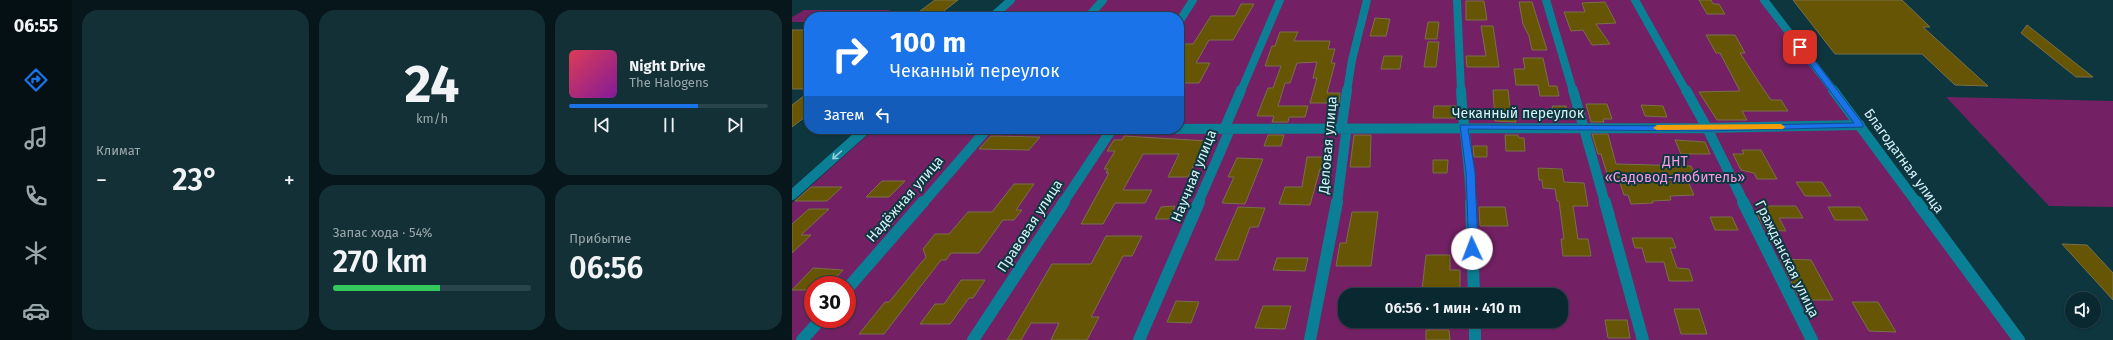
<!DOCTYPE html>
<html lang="ru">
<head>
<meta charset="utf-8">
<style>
  body { margin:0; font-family:"Fira Sans",sans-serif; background:#133037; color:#f1f3f6; height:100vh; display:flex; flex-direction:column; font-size:15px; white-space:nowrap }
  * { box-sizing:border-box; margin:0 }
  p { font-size:13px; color:#99a6aa }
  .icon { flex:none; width:22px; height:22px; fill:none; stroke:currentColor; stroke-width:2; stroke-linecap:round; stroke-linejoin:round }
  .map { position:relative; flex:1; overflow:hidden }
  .side { display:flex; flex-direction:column; gap:10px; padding:10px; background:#06161a; width:720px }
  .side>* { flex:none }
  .guide { position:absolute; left:12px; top:12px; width:380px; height:122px; border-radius:16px; box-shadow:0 1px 3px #0004,0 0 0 1px #2a444b; background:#1a73e8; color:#fff; overflow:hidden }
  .tools { position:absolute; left:1273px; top:292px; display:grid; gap:8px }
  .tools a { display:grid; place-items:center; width:36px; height:36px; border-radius:50%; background:#0a282f; box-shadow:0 1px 3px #0004,0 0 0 1px #2a444b; font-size:20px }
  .speed { position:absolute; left:12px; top:276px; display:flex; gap:8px; font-size:20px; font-weight:700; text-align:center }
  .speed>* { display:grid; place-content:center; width:52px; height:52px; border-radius:50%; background:#0a282f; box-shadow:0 1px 3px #0004,0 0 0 1px #2a444b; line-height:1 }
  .speed .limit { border:6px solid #d22; background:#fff; color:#111 }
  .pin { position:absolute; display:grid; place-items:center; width:34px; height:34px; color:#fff; margin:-17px; border-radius:8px; box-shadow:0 2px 6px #0006 }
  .me { position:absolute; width:44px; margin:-22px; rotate:358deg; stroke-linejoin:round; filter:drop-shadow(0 0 3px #0008) }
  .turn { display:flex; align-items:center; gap:14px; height:84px; padding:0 20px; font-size:18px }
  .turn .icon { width:52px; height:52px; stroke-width:2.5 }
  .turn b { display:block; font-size:28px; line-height:34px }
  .then { display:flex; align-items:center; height:38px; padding:0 20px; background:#0003; gap:8px; font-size:15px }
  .big { font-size:30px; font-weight:600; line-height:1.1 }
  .side .card { flex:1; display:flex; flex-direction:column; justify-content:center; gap:6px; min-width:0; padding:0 14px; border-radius:16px; background:#133037 }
  .side .dial { align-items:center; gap:0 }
  .dial b { font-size:52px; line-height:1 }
  .song { display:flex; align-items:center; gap:12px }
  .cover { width:48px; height:48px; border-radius:6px; background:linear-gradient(135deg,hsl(350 70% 55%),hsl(290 70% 35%)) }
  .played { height:4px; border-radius:2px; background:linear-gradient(90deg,#1a73e8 65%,#2a444b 65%) }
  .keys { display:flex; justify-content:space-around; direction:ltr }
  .heat { display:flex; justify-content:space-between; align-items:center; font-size:22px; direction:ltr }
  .charge { height:6px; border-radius:3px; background:linear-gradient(90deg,#34c759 54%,#2a444b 0) }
  .side .tiles { flex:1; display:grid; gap:10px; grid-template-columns:repeat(3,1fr) }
  .card:first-child { grid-row:span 2 }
  .trip { position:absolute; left:546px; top:288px; width:230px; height:40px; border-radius:16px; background:#0a282f; box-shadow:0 1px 3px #0004,0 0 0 1px #2a444b; font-weight:600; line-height:40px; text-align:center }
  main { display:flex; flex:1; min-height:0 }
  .tab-bar { display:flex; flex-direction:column; width:72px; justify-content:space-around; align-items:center; background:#041013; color:#99a6aa }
  .tab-bar .icon { width:28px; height:28px }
  .tab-bar .selected { color:#1a73e8 }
  .tab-bar b { font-size:18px; color:#f1f3f6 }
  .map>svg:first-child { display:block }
</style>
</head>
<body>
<main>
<nav class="tab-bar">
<b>06:55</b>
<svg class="icon selected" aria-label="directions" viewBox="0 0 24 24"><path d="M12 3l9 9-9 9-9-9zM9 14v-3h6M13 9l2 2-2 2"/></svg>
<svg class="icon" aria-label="music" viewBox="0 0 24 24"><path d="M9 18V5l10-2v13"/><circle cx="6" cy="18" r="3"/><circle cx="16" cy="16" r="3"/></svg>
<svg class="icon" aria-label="phone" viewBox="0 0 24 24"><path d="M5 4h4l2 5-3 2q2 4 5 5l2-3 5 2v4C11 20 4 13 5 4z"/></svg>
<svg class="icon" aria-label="climate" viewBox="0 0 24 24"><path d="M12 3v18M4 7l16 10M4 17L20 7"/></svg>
<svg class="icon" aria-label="car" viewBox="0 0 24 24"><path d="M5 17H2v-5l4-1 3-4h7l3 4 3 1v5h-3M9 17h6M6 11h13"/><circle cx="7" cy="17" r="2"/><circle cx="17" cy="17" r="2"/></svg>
</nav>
<section class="side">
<div class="tiles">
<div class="card"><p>Климат</p>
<div class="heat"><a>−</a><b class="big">23°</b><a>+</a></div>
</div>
<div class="card dial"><b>24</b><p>km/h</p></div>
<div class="card">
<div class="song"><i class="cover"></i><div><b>Night Drive</b><p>The Halogens</p></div></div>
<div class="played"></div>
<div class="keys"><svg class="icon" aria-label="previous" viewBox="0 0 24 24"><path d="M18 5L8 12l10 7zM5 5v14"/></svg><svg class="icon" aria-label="pause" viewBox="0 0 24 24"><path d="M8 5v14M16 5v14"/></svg><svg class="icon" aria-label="next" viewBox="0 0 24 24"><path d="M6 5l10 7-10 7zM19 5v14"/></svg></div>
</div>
<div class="card"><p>Запас хода · 54%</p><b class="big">270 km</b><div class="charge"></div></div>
<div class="card"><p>Прибытие</p><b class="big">06:56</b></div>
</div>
</section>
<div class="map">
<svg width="1321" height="340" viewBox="0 0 1321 340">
  <rect width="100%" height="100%" fill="#0e363f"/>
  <path fill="#732164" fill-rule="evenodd" d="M223,0H970L1221,340H0V203L82,129H387V17H204ZM21,285H55V319H21ZM553,295H769V321H553Z
    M12,10H98L88,17H17V22H0V17Z
    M1154,97L1321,101V207L1257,206Z"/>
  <path fill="#655504" stroke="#797048" d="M143,0H166L144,17H120Z
    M907,0H919L921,4H927L933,14H915Z
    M1001,0H1110L1138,27H1131L1196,86L1163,85L1130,54H1043Z
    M674,1H692L695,20H674Z
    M727,2H740L755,50H740L737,36L731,24Z
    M813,2L824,23L804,24L818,44L800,45L791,30L779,31L772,12H793L790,3Z
    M449,4H462L441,40H417L404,63H418L407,83H387V44H401L419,16H443Z
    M583,18L598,19L594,36H578Z
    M636,22H647L645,39H633Z
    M1235,25L1301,77H1284L1229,33Z
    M689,26H701L707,67H675L674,56H694Z
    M0,30H17V89H0Z
    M488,32H506L502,41H538L536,49H543L539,63H543L535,93H548L547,103H518L525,78H521L525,62L505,63L498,83H493L486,106H516L513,117H497L496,122H480L482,116H465L476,88H481L489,66H473L480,46H483Z
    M914,35H943L953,53H948L970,87L979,100H989L996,111H950L955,120H925L907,92L948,91L928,53H924Z
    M636,42H647L644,67H632Z
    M592,56H610L608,69H589Z
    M731,58H751L757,86H765L767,96H748L746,85H724L722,69H733Z
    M701,90H716L718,107H721L724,122L703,121Z
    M17,92V114L0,127V105Z
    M794,104H815L820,119H811L812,122H799Z
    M849,105L871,106L875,117L853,116Z
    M642,106H664V118H641Z
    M760,106H774L776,117H762Z
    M800,134H816L824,164L899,166L904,177H894L902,195L878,196L879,200L860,201L861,203L839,204L836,195H832L826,177H816L809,154H806Z
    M476,135H492L489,146H472Z
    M562,135H579L578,167H558Z
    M713,135H726L727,138H732L733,151H714Z
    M199,136L248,137L237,150L187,149Z
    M332,136L416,141L410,154H407L396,177H376L387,154H351L331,190H360L353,203H323L311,224H289L317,173H314L316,169H312L323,151H315L322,140H330Z
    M883,140L913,142L918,154H889Z
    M681,146H695V157H682Z
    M950,150H969L985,179H965L962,173L949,170L941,154H952Z
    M515,157H536L534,169H528L518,205L487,204L493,187H510Z
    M445,158L471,159L453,204L430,203L442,177H436Z
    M641,160H656L655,173H641Z
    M746,168L770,169L772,182L792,183L796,206H781L786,239H796L799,256H771L769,239H772L767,201H765L763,189L751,188L750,180H747Z
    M90,181H113L97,197H74Z
    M1004,182H1030L1039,196H1013Z
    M222,184H242L224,210H230L222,220H211L187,253H159L154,260H149L92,334H67L93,302H97L134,257L131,249L143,234H157L176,212H200Z
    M19,187H50L35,201H3Z
    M383,206L377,219H363L369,207Z
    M972,206H1004L1011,218H987L994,231L974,230L964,212H975Z
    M446,207L473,208L466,227H458L446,260H423Z
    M687,207H713L716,226H688Z
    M1036,207H1068L1076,220H1043Z
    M17,209H37L9,235H19L0,253V224Z
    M560,212H586L579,266H544L548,243H554Z
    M918,217H940L946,230H923Z
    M314,236H350L340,256H331L299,317H307L295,340H259L267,323H239L229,340H215L260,264H299Z
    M840,238H880L884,248H878L885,268L897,269L901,281H877L872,262H854L850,248H843Z
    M1270,244L1295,245L1321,273V300Z
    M634,255H658V270H668V290H630Z
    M485,258H516L513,271L481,270Z
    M988,259L1019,260L1041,300H1008Z
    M21,268L51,270L37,285H21V290H0Z
    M169,280H193L181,298H177L158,324H128L143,304H152Z
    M384,301L407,302L399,323L375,322Z
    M1060,302H1086L1104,332L1077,331Z
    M471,306H499L493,329L463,328Z
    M882,309H907L915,334H889Z
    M813,320H835L838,338H816Z
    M634,330H657L658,340H634Z"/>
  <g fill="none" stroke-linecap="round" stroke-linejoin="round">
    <path stroke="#0b7f95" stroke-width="8" d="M665,0L669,91
      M754,0L781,91
      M843,0L894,91
      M972,0L1042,91
      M200,17L219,0
      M296,17L311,0
      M387,22L401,0
      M449,91L488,0
      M555,91L560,60L575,0"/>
    <path stroke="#0b7f95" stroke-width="10" d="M669,90C671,128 678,165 679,203
      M781,90L813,203
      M894,90L915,128L952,203
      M1041,90L1125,203
      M311,129L915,128L1068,125
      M0,195L74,129
      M131,203L195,129
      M271,203L320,129
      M406,203L436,134L434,125L449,90
      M545,203L554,133L550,124L555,90"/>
    <path stroke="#0b7f95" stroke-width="12" d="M679,202L682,295
      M813,202L851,340
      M951,202L1020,340
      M1125,202L1227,340
      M55,289L131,202
      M683,321V340
      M10,340L29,319
      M181,340L272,202
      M347,340L407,202
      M518,340L545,202"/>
  </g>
  <defs><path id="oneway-shaft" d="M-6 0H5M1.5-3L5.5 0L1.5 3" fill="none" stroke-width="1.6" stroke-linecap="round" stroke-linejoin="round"/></defs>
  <use stroke="#9acfda" href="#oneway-shaft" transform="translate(45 155) rotate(138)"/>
  <path fill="#1a73e8" stroke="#114b97" d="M1006,45H1011L1071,124V127L915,131L676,129L683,172L686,249L684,252H677L674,172L668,125L915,126L1062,123L1006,48Z"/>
  <path fill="#f59e0b" d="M989,124L993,127L991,129L865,130L861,128L865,125Z"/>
  <g text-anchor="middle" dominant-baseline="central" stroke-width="4" stroke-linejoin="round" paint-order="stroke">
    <g font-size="14" fill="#d7f1f8" stroke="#0e363f">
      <text x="726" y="113">Чеканный переулок</text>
      <text transform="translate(536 145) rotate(-85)">Деловая улица</text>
      <text transform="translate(1112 161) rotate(54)">Благодатная улица</text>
      <text transform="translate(402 176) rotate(-68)">Научная улица</text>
      <text transform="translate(113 199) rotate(-49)">Надёжная улица</text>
      <text transform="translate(238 226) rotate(-57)">Правовая улица</text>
      <text transform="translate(995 259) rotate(64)">Гражданская улица</text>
    </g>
    <g font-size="14" fill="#f999e2" stroke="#0e363f">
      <text x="883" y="161">ДНТ<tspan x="883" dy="16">«Садовод-любитель»</tspan></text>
    </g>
  </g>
</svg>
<div class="tools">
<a><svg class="icon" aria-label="sound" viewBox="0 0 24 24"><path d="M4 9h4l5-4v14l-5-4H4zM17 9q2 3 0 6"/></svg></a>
</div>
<div class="speed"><div class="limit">30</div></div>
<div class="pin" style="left:1008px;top:47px;background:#d93025"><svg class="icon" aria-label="arrive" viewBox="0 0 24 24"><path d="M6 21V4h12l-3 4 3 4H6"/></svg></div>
<svg class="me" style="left:680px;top:249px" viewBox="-20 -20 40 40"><circle r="19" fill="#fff"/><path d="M0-13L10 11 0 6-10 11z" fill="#1a73e8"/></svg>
<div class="trip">06:56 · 1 мин · 410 m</div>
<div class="guide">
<div class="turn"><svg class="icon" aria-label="right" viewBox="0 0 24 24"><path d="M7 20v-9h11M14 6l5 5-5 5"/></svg><div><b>100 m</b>Чеканный переулок</div></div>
<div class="then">Затем<svg class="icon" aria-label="left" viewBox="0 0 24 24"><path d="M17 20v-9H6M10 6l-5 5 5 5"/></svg></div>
</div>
</div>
</main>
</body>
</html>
